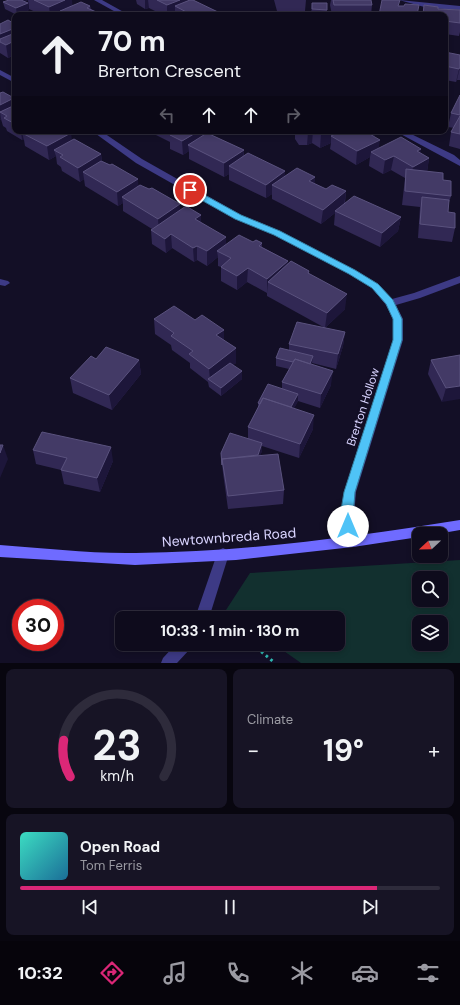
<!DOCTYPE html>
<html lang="en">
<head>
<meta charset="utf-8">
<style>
  body { margin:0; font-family:"DM Sans",sans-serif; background:#171425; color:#f1f3f6; height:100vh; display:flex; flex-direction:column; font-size:15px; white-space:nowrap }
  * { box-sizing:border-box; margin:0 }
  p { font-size:13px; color:#9b9ba3 }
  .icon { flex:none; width:22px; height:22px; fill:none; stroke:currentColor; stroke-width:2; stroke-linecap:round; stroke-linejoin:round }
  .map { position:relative; height:663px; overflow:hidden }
  .details { display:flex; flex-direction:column; gap:6px; padding:6px; background:#08060f; flex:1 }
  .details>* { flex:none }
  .banner { position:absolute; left:12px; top:12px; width:436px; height:122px; border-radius:8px; box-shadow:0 2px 6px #0003,0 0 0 1px #2e2b3b; background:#0e0b1c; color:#f1f3f6; overflow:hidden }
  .needle { width:26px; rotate:248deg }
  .tools { position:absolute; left:412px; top:527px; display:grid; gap:8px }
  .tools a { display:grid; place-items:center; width:36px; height:36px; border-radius:8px; background:#0e0b1c; box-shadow:0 2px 6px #0003,0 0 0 1px #2e2b3b; font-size:20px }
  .speed { position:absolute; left:12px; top:599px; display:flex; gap:8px; font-size:20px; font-weight:700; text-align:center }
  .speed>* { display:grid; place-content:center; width:52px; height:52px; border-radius:50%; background:#0e0b1c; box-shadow:0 2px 6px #0003,0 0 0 1px #2e2b3b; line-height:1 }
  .speed .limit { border:6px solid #d22; background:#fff; color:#111 }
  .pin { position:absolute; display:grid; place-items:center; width:34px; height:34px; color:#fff; margin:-17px; border:2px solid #fff; border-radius:50%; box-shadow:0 1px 4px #0007 }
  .me { position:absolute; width:44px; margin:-22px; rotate:0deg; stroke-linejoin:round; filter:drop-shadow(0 0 3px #0008) }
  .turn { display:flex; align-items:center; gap:14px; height:84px; padding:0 20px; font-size:18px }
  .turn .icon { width:52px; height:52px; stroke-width:2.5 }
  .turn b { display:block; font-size:28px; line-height:34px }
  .lanes { display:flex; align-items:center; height:38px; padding:0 20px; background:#0003; justify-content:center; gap:20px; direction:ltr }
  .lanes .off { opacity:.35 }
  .big { font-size:30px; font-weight:700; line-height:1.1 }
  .details .widget { flex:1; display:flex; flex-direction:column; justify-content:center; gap:6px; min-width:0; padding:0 14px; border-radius:8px; background:#171425 }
  .details .dial { align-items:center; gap:0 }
  .dial svg { height:104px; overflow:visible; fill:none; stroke:#2e2b3b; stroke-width:7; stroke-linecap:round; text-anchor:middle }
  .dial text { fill:#f1f3f6; stroke:none }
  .song { display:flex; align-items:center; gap:12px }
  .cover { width:48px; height:48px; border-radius:6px; background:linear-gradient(135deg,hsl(170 70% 55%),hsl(200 70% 35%)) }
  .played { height:4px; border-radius:2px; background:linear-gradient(90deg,#db2777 85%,#2e2b3b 85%) }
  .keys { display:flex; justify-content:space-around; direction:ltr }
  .heat { display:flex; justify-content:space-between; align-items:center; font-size:22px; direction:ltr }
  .details .tiles { flex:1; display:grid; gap:6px; grid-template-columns:1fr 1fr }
  .widget:last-child { grid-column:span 2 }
  .trip { position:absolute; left:115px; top:611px; width:230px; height:40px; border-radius:8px; background:#0e0b1c; box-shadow:0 2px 6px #0003,0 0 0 1px #2e2b3b; font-weight:700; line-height:40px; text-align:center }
  .dock { display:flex; height:64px; justify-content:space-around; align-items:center; background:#06040b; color:#9b9ba3 }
  .dock .icon { width:28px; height:28px }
  .dock .selected { color:#db2777 }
  .dock b { font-size:18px; color:#f1f3f6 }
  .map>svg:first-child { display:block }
</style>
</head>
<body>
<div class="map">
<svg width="460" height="663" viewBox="0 0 460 663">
  <rect width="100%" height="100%" fill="#130f26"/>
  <path fill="#12302f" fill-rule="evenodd" d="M460,560V663H301L274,644H338V618H237L226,610L250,573ZM419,578H441V600H419ZM419,622H441V644H419Z"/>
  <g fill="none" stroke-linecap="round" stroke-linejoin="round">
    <path stroke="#2fb8b0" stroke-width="3" stroke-dasharray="2.5 3.5" stroke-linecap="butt" d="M252,644L275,663"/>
    <path fill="#3d3a85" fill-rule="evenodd" d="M0,279L8,281L10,283L5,286L0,285Z
      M223,548L227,550L229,554L209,618H195L217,554L219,550Z
      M176,644H192L190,649L177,663H161L163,658Z"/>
    <path fill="#3d3a85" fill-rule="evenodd" d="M94,0H102L129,15H121Z
      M399,0L460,6V10L428,8Z
      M0,70L15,78V83L0,75Z
      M92,131H101L142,159L241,215L280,231L355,270L378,284L392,299L414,293L460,276V283L420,298L396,305L403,319V340L356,492L354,517L359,542L357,546L353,547L349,546C342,531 341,514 343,499L393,340V319L386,305L372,288L349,274L274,235L235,219L136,163Z
      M395,131H405L454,155L460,160V166Z"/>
    <path fill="#6f6bff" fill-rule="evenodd" d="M460,520V530L437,534H419V537L353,547L236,560L135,565L0,557V545C44,548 92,554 136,553C245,552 353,537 460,520Z"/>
  </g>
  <path fill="#312854" d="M9,0H72V5L90,6L91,9L103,15H42L29,9L28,0L24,2L29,10L17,15L5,9L3,2Z
    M136,0H193L220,15H175V14L174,15H163L149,8L145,9L137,4Z
    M274,0H306L305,11H277Z
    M331,0H371L372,5L371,15H332L330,5Z
    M312,3L327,10V15H311Z
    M438,9L460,10V32L459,36L445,34V15Z
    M0,24H15V55L8,58L0,53Z
    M445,52L460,55V80H457L456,82L445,80Z
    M0,93L15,102V131H66L72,140L101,154L102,161L138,179V186L201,223L226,245L253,242L262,243V247L288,261L287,264L309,271V274L345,309L325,328L345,332L343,346L336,369L312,363V364L331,385L320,408L298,401L294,408L313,429L299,458L262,446V451L260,455L284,490L283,504L228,509L223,473L221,453L248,438V427L258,408V403L282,388V382L289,369L276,366V358L289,350V344L325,328L267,296V293L247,282L237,290L221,281V267L218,266V257L207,266L197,260L194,262L172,248L166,253L152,244L151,230L152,229L123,211V203L118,206L85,186L84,179L80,182L62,171L61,167L57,164L56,156L49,160L25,146L24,140H22L7,131L6,128L3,126L1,119L0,120Z
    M460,95V149L449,146L451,132L454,128L448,127L451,113Z
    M148,131H208V134L244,150V156L285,171V176L315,177L314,184L326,189L346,191L345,203L401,217L398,231L380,247L334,225L335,213L321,224L272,199V194L266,198L229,180V174L224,177L189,159V151L183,155L170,149V142Z
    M295,131H375L374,137L378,149L420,153L429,158L427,172L443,180L451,196L448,206V212L455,228L452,242L418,238L420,207L402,205L405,178L391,170L383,174L369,166L370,157L356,165L330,149L331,143L320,148L312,143L307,145H299L295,139Z
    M154,319L195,320L224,330V341L236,348V363L233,365L242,379L221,396L209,387L208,382L190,368V363L172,350L171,345L155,334Z
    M460,355L442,402L428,374L431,360Z
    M96,359L139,360L141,374L112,410L73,393L70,378Z
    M33,450L113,461L100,492L64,484L61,470L36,464Z"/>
  <path fill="#1d163a" d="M20,0H28L21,3Z
    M65,0H72L73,10L60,11L61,15H50L49,7Z
    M145,0H148L149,8L145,9Z
    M180,0H192L175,6V14L174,15H167V5Z
    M28,3L29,10L17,15L16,8Z
    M15,28V41L12,43L14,55L8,58L6,45L0,42V34Z
    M460,67L457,80L456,82L459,69Z
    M14,98L15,102V112H0L1,119L0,120V105Z
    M21,131H40L22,133L24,140H22Z
    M199,131H208V139L188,145L189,151L183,155L182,141Z
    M310,131H313L312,143L307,145L308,132Z
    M328,131H349L331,136V143L320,148L321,134Z
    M373,131H375L373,143L380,140L378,154L371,152L370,157L356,165L357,151L368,133Z
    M71,133L73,147L54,150L56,156L49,160L47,146Z
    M421,149L419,162L417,151Z
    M244,150L243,164L229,166V174L224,177V163Z
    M101,154L103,168L83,172L84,179L80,182L78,168Z
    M394,156L391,170L383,174L385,160Z
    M429,158L427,172L410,181L413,167Z
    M285,171V185H272V194L266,198V185Z
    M315,177L314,191L309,181Z
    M138,179L139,193L122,197L123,203L118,206L117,192Z
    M346,191L344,205L335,211V213L321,224L323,210Z
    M180,204L181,219L159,233L158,219Z
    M201,215V229L195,219Z
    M401,217L398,231L380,247L382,233Z
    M171,234L172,248L166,253L165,239Z
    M226,237V251H217L218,257L207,266V251Z
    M197,246V260L194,262L193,248Z
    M288,261L287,276L268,282L267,293V279Z
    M248,268L247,282L237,290V276Z
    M347,294L345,309L325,328L327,313Z
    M224,330V344L216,335Z
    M345,332L343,346L336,369L338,354Z
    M236,348V363L212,382L210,380L209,369Z
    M313,356L312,363L309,373V366Z
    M139,360L141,374L112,410L109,395Z
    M242,371V379L221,396V388Z
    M333,371L331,385L320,408L321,394Z
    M460,386V399L442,402L446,388Z
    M298,394V401L288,421V413Z
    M314,415L313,429L299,458L300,444Z
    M262,443V451L255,470V462Z
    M3,445L8,459L0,478V453Z
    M111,447L113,461L100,492L97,478Z"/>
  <path fill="#433a66" stroke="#5a527e" d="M9,0H21L28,3L16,8L3,2Z
    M34,0H65L49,7Z
    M157,0H180L167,5Z
    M190,0H193L220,13L216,15H192L175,6Z
    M333,0H371L372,5H334Z
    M382,0H400L398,6H404L405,4L419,5L417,15H379Z
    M81,2L90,6L87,8L103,15H70L60,11Z
    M312,3H327V10L312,9Z
    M424,5L438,7V9L460,10V23L445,21V15H423Z
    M8,20L15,24V28L0,34V24Z
    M15,33V44L12,42L6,45L0,42V39Z
    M445,52L460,55V67L459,69L445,66Z
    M3,92L14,98L0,105V93Z
    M460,95V115L451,113Z
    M15,105V124L4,118L7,116L0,112Z
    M460,116V134L451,132Z
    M25,131H66L71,133L47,146L22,133Z
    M175,131H199L182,141L170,135L176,131Z
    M316,131H328L321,134Z
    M341,131H373L368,133L380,140L357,151L331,136Z
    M207,133L244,150L224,163L188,145Z
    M401,137L421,149L417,151L429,158L413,167L394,156L385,160L371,152Z
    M74,139L101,154L78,168L60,157L63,155L54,150Z
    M248,153L285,171L266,185L229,166Z
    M101,161L110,165L112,164L138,179L117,192L83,172Z
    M297,168L315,177L309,181L326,189L332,185L346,191L323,210L272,185Z
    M406,169L443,173V180L451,181V196L405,191Z
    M140,185L149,189L152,188L180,204L158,219L122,197Z
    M354,196L401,217L382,233L335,211Z
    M422,197L449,200L448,212L455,213V228L420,224Z
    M186,206L201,215L195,219L226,237L207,251L197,246L193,248L171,234L165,239L151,230Z
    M239,235L253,242L256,240L262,243L259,246L288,261L267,279L248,268L237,276L221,267L231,258L217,251Z
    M291,261L309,271L308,273L347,294L327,313L268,282Z
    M174,306L195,320L202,315L224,330L216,335L236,348L209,369L189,354L193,351L171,336L174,333L154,319Z
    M297,322L345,332L338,354L289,344Z
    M106,347L139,360L109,395L70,378L91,356L96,359Z
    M280,348L313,356L310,364L295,359L293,362L276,358Z
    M460,355V386L446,388L431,360Z
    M295,359L333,371L321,394L282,382Z
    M230,363L242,371L221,388L208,379Z
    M268,384L298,394L291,407L263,398L260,404L258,403Z
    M263,398L314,415L300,444L248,427Z
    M42,432L111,447L97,478L61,470L67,458L33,450Z
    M230,433L262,443L258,455L222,459V465L221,453Z
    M0,445H3L0,453Z
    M278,454L284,490L228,496L222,459Z"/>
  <path fill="#4fc3f7" stroke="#337fa1" d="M187,188H192L241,215L280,231L355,270L378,284L393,300L402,319V340L355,492L352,529L348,531L344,529L341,510L344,492L393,340V319L386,304L372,288L349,274L274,235L235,219L187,192Z"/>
  <g text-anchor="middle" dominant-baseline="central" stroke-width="4" stroke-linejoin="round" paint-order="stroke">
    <g font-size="12" fill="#d9d4ff" stroke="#130f26">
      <text transform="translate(363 407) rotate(-72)">Brerton Hollow</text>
    </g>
    <g font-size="14" fill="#d9d4ff" stroke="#130f26">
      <text transform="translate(229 537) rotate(-4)">Newtownbreda Road</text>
    </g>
  </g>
</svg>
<div class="tools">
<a><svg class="needle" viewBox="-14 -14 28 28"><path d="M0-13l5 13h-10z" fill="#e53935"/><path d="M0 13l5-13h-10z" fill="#9b9ba3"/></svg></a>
<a><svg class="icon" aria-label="search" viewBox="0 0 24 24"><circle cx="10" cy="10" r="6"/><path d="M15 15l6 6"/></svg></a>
<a><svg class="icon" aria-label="layers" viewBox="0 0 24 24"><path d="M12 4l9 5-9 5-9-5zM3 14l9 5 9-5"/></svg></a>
</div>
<div class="speed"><div class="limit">30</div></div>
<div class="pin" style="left:190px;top:190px;background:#d93025"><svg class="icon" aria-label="arrive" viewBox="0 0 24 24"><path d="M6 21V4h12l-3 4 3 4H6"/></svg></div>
<svg class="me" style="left:348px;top:526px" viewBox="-20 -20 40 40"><circle r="19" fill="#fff"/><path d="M0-13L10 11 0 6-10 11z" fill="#4fc3f7"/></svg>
<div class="trip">10:33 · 1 min · 130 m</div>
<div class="banner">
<div class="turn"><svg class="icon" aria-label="ahead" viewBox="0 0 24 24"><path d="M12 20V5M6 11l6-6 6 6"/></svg><div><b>70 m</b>Brerton Crescent</div></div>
<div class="lanes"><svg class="icon off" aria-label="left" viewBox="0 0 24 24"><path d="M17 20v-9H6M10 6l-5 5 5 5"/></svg><svg class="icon" aria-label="ahead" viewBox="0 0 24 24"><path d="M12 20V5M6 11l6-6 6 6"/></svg><svg class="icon" aria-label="ahead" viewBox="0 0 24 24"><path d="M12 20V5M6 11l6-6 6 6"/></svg><svg class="icon off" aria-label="right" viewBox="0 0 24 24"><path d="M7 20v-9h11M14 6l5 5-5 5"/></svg></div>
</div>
</div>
<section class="details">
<div class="tiles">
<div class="widget dial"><svg viewBox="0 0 100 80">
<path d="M14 69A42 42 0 1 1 86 69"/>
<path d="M14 69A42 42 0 0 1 9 41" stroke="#db2777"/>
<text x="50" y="56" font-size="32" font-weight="700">23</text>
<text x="50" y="72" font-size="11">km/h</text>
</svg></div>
<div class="widget"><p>Climate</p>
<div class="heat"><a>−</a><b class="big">19°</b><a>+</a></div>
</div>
<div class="widget">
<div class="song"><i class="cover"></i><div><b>Open Road</b><p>Tom Ferris</p></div></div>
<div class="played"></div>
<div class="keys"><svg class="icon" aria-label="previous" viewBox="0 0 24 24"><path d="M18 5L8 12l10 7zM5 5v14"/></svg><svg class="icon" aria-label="pause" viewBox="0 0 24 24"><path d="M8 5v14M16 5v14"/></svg><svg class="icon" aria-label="next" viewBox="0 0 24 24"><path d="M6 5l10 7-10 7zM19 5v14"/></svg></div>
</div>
</div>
</section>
<nav class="dock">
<b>10:32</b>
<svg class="icon selected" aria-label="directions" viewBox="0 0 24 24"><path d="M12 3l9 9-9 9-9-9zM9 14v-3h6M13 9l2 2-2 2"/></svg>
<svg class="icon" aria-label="music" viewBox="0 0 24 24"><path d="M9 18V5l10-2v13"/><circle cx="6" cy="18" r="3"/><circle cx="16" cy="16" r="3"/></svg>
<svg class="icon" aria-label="phone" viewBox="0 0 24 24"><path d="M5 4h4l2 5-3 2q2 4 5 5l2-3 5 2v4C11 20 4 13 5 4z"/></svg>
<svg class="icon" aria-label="climate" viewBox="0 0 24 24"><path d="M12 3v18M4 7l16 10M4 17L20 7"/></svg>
<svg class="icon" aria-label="car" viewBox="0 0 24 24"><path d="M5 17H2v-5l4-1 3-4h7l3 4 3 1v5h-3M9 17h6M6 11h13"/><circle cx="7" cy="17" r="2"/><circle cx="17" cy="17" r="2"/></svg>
<svg class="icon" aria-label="filters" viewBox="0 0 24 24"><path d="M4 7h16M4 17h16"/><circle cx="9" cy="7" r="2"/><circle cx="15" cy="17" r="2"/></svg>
</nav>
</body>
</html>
